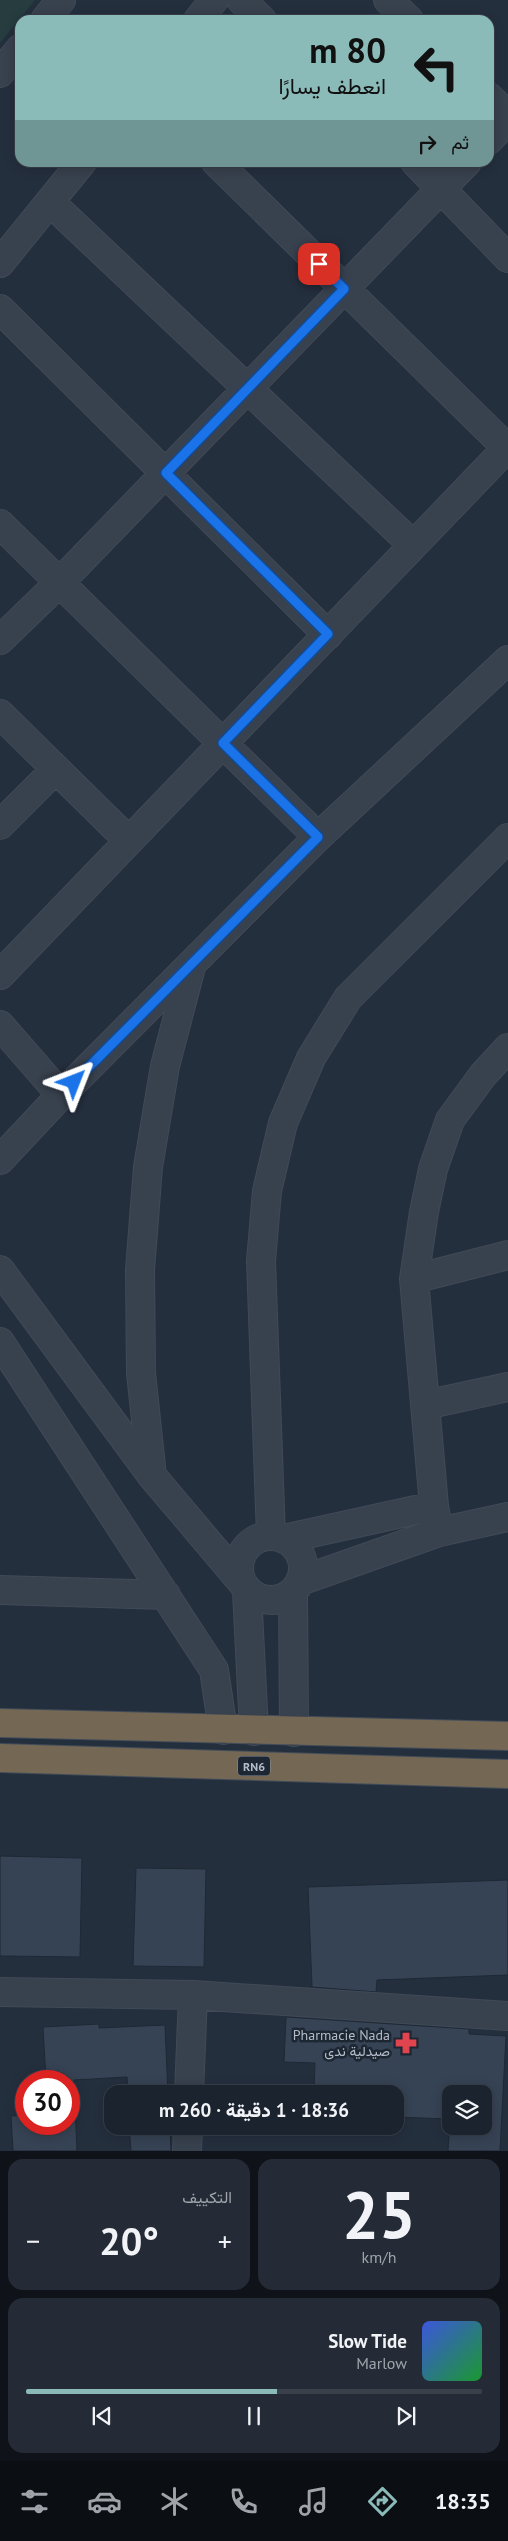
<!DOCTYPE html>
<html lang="ar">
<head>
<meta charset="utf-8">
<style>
  body { margin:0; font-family:"PT Sans",Vazirmatn,sans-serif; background:#242b36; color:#f1f3f6; direction:rtl; height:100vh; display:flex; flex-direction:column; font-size:19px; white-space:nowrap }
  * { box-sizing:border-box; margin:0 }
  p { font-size:16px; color:#a0a4aa }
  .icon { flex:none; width:28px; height:28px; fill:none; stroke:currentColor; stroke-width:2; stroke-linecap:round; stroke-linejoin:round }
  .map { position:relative; height:2151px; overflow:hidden; direction:ltr }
  .drawer { display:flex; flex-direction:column; gap:8px; padding:8px; background:#0f1319; flex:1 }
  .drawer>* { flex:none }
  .hud { position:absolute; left:15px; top:15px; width:479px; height:152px; border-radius:15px; box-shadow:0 2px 12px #0003,0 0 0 1px #39404a; direction:rtl; background:#8bbbb9; color:#111; overflow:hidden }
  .tools { position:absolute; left:442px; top:2085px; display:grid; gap:10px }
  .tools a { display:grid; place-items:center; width:50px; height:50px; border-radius:10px; background:#1b232e; box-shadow:0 2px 12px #0003,0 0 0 1px #39404a; font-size:25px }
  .speed { position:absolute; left:15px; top:2070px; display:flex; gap:10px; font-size:25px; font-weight:700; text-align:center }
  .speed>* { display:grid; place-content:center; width:65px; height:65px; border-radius:50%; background:#1b232e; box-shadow:0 2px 12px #0003,0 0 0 1px #39404a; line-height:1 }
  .speed .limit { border:8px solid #d22; background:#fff; color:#111 }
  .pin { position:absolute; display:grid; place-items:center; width:42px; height:42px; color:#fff; margin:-21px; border-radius:10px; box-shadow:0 2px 8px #0006 }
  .me { position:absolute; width:55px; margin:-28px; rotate:45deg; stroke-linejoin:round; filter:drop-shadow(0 0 4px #0008) }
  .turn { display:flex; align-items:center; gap:18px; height:105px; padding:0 25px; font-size:22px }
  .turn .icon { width:65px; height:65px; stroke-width:2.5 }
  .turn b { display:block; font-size:35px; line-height:42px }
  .then { display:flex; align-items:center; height:48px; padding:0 25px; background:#0003; gap:10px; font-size:19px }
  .big { font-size:38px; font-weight:800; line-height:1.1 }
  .drawer .card { flex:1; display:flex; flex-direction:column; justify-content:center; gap:8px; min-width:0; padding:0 18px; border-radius:15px; background:#242b36 }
  .drawer .dial { align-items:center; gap:0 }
  .dial b { font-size:65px; line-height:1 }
  .song { display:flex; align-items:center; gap:15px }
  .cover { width:60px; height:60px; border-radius:8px; background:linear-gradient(135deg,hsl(230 70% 55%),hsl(130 70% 35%)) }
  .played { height:5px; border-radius:2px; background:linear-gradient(90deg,#8bbbb9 55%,#39404a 55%) }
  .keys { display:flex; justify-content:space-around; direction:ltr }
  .heat { display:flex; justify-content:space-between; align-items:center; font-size:28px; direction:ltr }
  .drawer .tiles { flex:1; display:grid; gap:8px; grid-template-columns:1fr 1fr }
  .card:last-child { grid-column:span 2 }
  .trip { position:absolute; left:104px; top:2085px; width:300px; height:50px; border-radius:15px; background:#1b232e; box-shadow:0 2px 12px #0003,0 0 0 1px #39404a; font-weight:800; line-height:50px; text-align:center; direction:rtl }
  .menu { display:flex; height:80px; justify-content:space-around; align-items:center; background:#0b0e12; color:#a0a4aa }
  .menu .icon { width:35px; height:35px }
  .menu .selected { color:#8bbbb9 }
  .menu b { font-size:22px; color:#f1f3f6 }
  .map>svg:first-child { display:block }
</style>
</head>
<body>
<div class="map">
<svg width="508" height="2151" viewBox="0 0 508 2151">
  <rect width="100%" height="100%" fill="#242f3e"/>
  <path fill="#263c3f" d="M0,0H35L0,43Z"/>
  <path fill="#364354" stroke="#1f2835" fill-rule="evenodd" d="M0,1856L82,1858L80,1957L0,1956Z
    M136,1868L206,1869L204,1967L133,1966Z
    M508,1880V1975L377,1980L376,1992L312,1987L308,1887Z
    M286,2017L469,2029V2034L506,2036L500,2151H448L450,2119L395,2117V2094H314L315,2063L284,2062ZM451,2094H484V2126H451Z
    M99,2024V2028L165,2025L168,2094H128L127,2077L74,2080L77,2151H13L11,2116L26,2115V2124H69V2081H46L43,2027Z
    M129,2126H170L171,2151H131Z"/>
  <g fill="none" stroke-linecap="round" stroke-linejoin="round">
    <g stroke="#414a57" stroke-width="30">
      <path id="minor" d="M241,0L262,20
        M388,0L409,20
        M45,20L61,0
        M198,20L214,0
        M0,73L20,49
        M489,97L508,116
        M489,140L508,120
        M216,162L508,449
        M415,162L508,258
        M50,202L413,545
        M0,263L82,162
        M0,309L328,635
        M0,524L318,837
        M0,640L60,582L467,162
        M0,714L129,841
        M0,825L56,769
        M0,975L507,448
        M0,1025L61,1095
        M0,1160L61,1095L318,837L508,660
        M0,1270L152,1476L240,1580
        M414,1279L508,1255
        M0,1342L214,1670L223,1730
        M425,1405L508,1387
        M152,1476L141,1373L140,1270L148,1167L165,1066L191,967
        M439,1532L434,1506L414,1279L424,1212L433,1169L450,1120L483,1075L508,1048
        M271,1536L261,1261L267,1191L283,1123L311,1058L348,998L508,838
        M239 1568a32 32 0 1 1 64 0a32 32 0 1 1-64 0Z
        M284,1539L434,1506
        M300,1581L439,1532L508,1517
        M0,1590L166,1595
        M247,1591L254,1731
        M293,1592L294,1732
        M0,1992L193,1995L508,2016
        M189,2094L193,1995
        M187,2151L188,2126"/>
    </g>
    <g stroke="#434c59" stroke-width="30">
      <path id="highway" d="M0,1723L508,1736
        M0,1758L508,1774"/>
    </g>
    <use href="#minor" stroke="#38414e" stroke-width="28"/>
    <use href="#highway" stroke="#746855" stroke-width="28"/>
  </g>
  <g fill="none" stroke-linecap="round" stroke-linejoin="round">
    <g stroke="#114b97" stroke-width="12">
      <path id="route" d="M74,1082L318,837L223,743L328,634L166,473L344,289L319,264"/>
    </g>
    <use href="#route" stroke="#1a73e8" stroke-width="9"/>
  </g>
  <defs>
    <g id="pharmacy-bare" transform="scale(1.725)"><path d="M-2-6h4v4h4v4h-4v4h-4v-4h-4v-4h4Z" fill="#e0444e" stroke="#1d2633" stroke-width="2.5" paint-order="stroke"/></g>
  </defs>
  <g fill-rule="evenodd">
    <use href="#pharmacy-bare" x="406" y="2043"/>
  </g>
  <g text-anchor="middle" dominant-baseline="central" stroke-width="5" stroke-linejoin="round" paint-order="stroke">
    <rect fill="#1d2633" stroke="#878f9c" stroke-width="1" x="238" y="1756.5" width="32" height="19" rx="4"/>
    <g font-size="12" font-weight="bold" fill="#b4bcc9">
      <text x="254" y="1766">RN6</text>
    </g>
    <g font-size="14" fill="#b4bcc9" stroke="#1d2633" text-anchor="end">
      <text x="390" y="2035">Pharmacie Nada<tspan x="390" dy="16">صيدلية ندى</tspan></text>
    </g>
  </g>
</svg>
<div class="tools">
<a><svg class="icon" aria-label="layers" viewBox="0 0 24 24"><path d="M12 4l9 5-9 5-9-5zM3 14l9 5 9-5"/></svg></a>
</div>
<div class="speed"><div class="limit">30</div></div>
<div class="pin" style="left:319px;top:264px;background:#d93025"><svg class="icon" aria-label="arrive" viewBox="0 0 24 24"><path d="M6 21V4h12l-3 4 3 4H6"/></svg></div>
<svg class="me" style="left:74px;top:1082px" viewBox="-20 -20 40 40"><path d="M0-17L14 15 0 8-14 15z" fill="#1a73e8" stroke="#fff" stroke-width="4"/></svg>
<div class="trip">18:36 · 1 دقيقة · 260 m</div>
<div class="hud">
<div class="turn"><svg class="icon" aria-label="left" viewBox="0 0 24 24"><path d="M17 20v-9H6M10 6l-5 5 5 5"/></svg><div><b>80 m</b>انعطف يسارًا</div></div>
<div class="then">ثم<svg class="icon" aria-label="right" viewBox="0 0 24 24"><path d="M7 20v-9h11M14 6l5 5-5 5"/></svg></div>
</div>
</div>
<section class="drawer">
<div class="tiles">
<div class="card dial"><b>25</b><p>km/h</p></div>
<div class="card"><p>التكييف</p>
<div class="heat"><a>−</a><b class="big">20°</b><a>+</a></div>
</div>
<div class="card">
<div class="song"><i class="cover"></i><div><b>Slow Tide</b><p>Marlow</p></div></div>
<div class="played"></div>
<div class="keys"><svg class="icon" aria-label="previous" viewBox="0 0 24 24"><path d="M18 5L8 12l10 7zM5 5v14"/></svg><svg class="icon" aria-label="pause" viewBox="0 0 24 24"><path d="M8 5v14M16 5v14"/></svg><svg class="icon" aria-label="next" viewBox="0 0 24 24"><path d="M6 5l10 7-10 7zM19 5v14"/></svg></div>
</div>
</div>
</section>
<nav class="menu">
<b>18:35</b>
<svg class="icon selected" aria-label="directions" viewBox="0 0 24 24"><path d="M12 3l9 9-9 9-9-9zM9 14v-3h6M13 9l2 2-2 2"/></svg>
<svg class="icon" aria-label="music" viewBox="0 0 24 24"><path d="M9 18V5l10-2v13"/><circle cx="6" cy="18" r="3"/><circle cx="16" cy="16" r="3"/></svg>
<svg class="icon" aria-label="phone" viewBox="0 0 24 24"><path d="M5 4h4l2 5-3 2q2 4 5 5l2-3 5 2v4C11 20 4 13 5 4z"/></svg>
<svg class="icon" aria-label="climate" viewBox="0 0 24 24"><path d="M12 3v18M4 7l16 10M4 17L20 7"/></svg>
<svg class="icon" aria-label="car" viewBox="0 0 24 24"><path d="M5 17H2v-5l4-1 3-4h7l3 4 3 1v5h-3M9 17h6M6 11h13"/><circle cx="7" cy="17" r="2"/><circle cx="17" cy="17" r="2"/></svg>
<svg class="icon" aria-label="filters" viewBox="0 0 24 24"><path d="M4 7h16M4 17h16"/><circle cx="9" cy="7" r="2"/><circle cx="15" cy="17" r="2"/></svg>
</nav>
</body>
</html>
